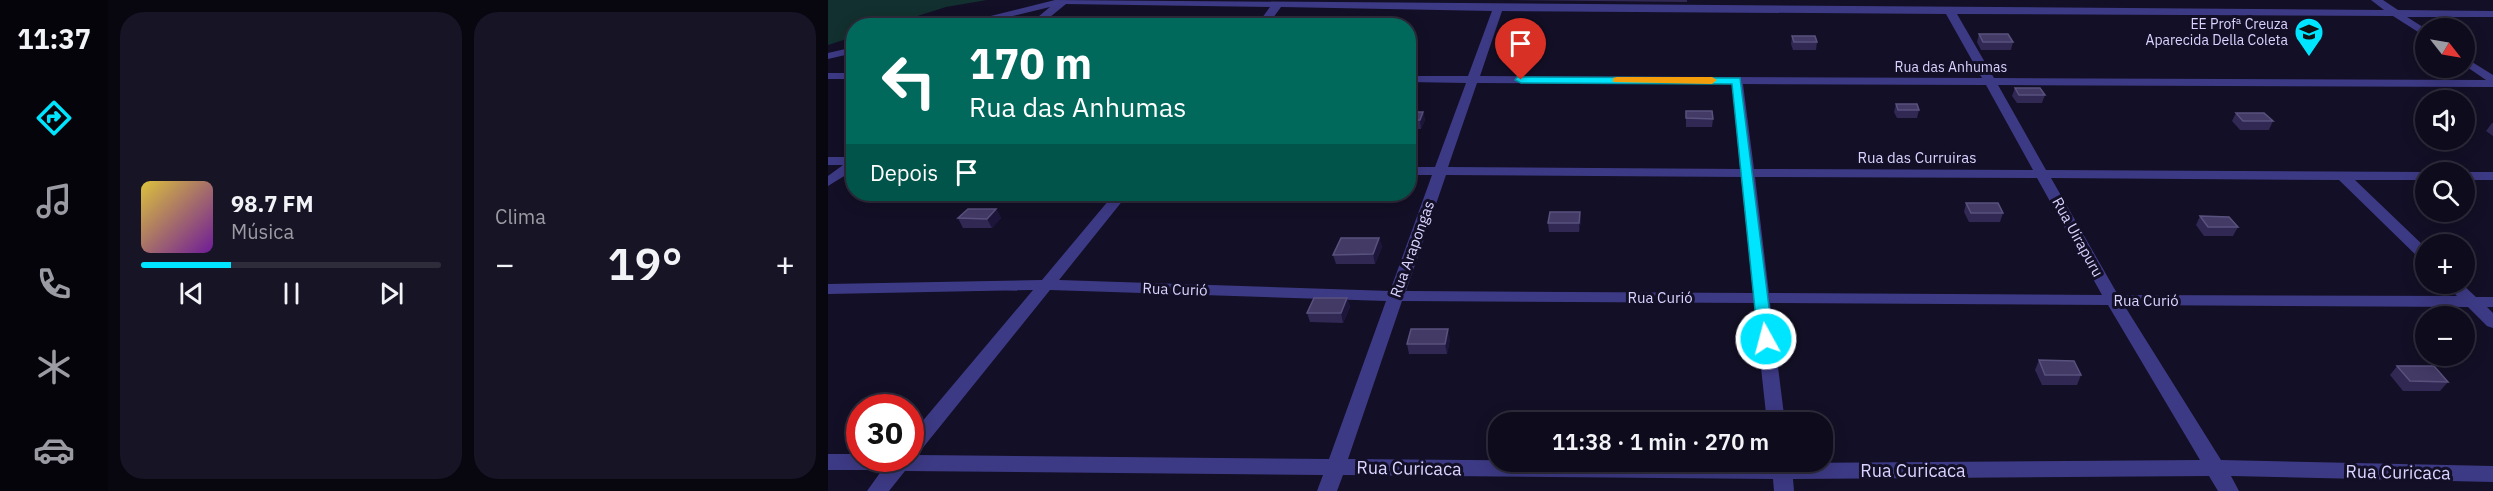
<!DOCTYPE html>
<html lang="pt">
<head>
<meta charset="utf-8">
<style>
  body { margin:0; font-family:"IBM Plex Sans",sans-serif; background:#171425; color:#f1f3f6; height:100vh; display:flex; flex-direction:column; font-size:22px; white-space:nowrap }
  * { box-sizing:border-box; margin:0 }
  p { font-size:20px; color:#9b9ba3 }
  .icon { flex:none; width:33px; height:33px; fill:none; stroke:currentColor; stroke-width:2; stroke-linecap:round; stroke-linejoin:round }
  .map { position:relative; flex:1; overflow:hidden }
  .side { display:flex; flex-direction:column; gap:12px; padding:12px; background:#08060f; width:720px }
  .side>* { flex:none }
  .banner { position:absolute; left:18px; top:18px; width:570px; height:183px; border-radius:24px; box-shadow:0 3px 15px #0003,0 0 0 2px #2e2b3b; background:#00695c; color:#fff; overflow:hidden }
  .needle { width:39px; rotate:121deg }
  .fabs { position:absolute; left:1587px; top:18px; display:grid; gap:12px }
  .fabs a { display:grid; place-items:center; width:60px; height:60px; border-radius:50%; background:#0e0b1c; box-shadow:0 3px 15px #0003,0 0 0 2px #2e2b3b; font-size:30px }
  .speed { position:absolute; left:18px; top:394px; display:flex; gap:12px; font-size:30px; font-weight:700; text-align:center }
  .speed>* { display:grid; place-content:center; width:78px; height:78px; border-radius:50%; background:#0e0b1c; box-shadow:0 3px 15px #0003,0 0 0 2px #2e2b3b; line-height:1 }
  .speed .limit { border:9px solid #d22; background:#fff; color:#111 }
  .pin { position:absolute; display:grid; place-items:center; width:51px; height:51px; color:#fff; margin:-62px -26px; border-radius:50% 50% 50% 0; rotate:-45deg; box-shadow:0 0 6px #0007 }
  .pin .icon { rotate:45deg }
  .me { position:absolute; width:66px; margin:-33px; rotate:353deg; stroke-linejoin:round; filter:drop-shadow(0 0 4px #0008) }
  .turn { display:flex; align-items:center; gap:21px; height:126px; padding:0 24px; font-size:27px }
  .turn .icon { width:78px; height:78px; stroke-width:2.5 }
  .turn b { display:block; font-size:42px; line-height:51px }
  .then { display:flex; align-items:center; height:57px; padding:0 24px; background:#0003; gap:12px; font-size:22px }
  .big { font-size:45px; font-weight:600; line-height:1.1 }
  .side .widget { flex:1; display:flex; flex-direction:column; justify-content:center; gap:9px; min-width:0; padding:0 21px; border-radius:24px; background:#171425 }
  .song { display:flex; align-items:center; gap:18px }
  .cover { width:72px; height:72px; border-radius:9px; background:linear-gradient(135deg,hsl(50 70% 55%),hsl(280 70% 35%)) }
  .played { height:6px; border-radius:3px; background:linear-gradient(90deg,#00e5ff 30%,#2e2b3b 30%) }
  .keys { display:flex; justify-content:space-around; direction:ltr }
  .heat { display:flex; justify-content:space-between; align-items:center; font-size:33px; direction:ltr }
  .side .tiles { flex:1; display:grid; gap:12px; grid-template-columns:repeat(2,1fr) }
  .trip { position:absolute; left:660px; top:412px; width:345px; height:60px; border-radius:24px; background:#0e0b1c; box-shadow:0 3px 15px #0003,0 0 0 2px #2e2b3b; font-weight:600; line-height:60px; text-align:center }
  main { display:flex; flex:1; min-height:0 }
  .tabs { display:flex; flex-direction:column; width:108px; justify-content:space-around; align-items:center; background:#06040b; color:#9b9ba3 }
  .tabs .icon { width:42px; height:42px }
  .tabs .on { color:#00e5ff }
  .tabs b { font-size:27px; color:#f1f3f6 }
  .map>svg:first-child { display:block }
</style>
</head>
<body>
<main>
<nav class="tabs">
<b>11:37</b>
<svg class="icon on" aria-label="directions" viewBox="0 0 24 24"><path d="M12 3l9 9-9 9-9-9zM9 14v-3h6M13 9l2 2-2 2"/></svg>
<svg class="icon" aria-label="music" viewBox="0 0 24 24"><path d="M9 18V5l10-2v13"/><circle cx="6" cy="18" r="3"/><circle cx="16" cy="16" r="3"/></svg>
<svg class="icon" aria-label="phone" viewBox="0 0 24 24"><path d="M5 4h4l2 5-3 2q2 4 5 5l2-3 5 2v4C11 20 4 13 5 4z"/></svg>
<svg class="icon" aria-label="climate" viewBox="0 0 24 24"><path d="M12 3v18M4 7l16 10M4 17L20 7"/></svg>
<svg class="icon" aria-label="car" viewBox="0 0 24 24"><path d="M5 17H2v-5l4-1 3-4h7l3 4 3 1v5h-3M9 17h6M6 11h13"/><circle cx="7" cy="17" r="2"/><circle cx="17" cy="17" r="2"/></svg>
</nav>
<section class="side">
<div class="tiles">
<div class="widget">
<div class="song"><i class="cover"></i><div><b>98.7 FM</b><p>Música</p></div></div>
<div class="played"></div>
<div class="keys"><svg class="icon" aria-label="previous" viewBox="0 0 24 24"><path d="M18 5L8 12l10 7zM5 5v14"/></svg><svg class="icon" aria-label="pause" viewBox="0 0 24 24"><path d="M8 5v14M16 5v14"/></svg><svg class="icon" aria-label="next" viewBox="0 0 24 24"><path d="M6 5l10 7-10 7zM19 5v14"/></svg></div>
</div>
<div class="widget"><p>Clima</p>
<div class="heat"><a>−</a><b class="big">19°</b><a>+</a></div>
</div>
</div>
</section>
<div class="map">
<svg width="1665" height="491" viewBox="0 0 1665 491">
  <rect width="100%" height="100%" fill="#130f26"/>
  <path fill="#12302f" d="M0,0H159L118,7L61,25L26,26L25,37L0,45Z"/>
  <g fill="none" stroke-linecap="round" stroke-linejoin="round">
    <path fill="#3d3a85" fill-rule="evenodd" d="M227,0L1556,10L1543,0H1555L1570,10L1665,11V17H1579L1598,29V37L1565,16L1129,14L1166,78L1658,80L1636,65V57L1665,75V87L1170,85L1218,170L1600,172H1598V180H1527L1598,248V262L1593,260L1511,180L1223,178L1290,295L1629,296L1617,284H1634L1648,297H1665V307H1659L1665,313V328L1659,326L1640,307L1296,305L1393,460L1665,466V482L1403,476L1411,491H1390L1381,476L965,479L966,491H946L945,479L515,475L509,491H489L495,475L77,471L61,491H39L54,470H0V454H32V459H82V436L205,290L0,294V284L214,280L286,194H300L231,280L562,291L604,175H580V167H607L638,83L580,82V76H640L664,11L453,7L439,26H428L442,7L238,4L211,26H199L222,7L143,26H122ZM674,11L1118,14L1154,78L652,76ZM649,83L904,84L912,169L620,167ZM915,84L1158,85L1205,170L926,169ZM618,175L913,177L925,293L578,291ZM927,177L1209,178L1274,295L941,293ZM222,290L558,301L501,459L89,455ZM574,301L926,303L939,423H957L942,303L1280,305L1372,460L963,463L520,459Z
      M26,47V53L0,59V53Z
      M0,73H26V79H0Z
      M0,157H26V170L0,186V176L15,165H0Z
      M1634,172H1665V180H1636V172Z"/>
  </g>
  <path fill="#312854" d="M678,0H859V2Z
    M702,33L703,40L701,47H676L675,39Z
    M1151,34L1185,42L1183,50H1153L1149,42Z
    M964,36L989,42L988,50H965L963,44Z
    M1187,88L1217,95L1214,103H1189L1184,96Z
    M1068,104L1091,110L1089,118H1069L1066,112Z
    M858,111L885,119L884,127H858Z
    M580,112H595L597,120L593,129H580Z
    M1408,113L1445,121L1441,130H1412L1404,121Z
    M1664,123H1665V136L1658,131Z
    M1138,203L1175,213L1172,222H1141L1136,212Z
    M168,209L173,218L164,228H135L130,218Z
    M752,212L753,221L751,232H721L720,223Z
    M1372,216L1410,227L1405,236H1376L1368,225Z
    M551,238L554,247L547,264H508L505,255Z
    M519,298L522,307L515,323L482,322L479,313Z
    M622,339L619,354H581L579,344Z
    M1211,360L1253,375L1249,385H1214L1207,370Z
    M1569,366L1620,382L1612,391H1575L1562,375Z"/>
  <path fill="#1d163a" d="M702,33L703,40L701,47L700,39Z
    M595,112L597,120L593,129L592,120Z
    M168,209L173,218L164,228L159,219Z
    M752,212L753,221L751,232V223Z
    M551,238L554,247L547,264L545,254Z
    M519,298L522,307L515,323L513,313Z
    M620,329L622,339L619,354L617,344Z"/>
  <path fill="#433a66" stroke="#5a527e" stroke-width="1.5" d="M677,33H702L700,39H675Z
    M1151,34H1180L1185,42H1155Z
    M964,36H987L989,42H966Z
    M1187,88H1212L1217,95H1191Z
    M1068,104H1089L1091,110H1070Z
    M858,111H884L885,119L858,118Z
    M580,112H595L592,120H580Z
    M1408,113H1436L1445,121H1415Z
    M1138,203H1170L1175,213H1143Z
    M140,209H168L159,219L130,218Z
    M722,212H752L751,223H720Z
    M1372,216L1401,217L1410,227H1380Z
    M513,238H551L545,254L505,255Z
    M486,298H519L513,313H479Z
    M583,329H620L617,344H579Z
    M1211,360L1246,361L1253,375H1217Z
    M1569,366H1606L1620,382L1582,381Z"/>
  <path fill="#00e5ff" stroke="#0095a6" stroke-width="1.5" d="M689,77L912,78L945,339L943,343L938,345L930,339L904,84L693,83L687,80Z"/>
  <path fill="#f59e0b" d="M789,77H884L889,80L884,84L785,82V78Z"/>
  <defs>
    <g id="school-pin" transform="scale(1.5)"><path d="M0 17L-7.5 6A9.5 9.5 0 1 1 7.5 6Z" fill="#00e5ff" stroke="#130f26"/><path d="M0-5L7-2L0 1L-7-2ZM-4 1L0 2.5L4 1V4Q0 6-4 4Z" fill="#111"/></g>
  </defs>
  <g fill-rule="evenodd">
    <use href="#school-pin" x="1481" y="32"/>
  </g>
  <g text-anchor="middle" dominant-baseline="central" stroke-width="6" stroke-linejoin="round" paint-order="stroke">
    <g font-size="14" fill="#d9d4ff" stroke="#130f26" text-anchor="end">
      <text x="1460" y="24">EE Profª Creuza<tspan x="1460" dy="16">Aparecida Della Coleta</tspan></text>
    </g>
    <g font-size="14" fill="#d9d4ff" stroke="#130f26">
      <text x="1123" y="67">Rua das Anhumas</text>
    </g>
    <g font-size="15" fill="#d9d4ff" stroke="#130f26">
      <text x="1089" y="157">Rua das Curruiras</text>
      <text transform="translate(1250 237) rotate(61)">Rua Uirapuru</text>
      <text transform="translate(584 249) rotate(-70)">Rua Arapongas</text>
      <text transform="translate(347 289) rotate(2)">Rua Curió</text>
      <text x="832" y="297">Rua Curió</text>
      <text x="1318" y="300">Rua Curió</text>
    </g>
    <g font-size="18" fill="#d9d4ff" stroke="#130f26">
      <text transform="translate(581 468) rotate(1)">Rua Curicaca</text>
      <text x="1085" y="470">Rua Curicaca</text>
      <text transform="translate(1570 472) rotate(1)">Rua Curicaca</text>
    </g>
  </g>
</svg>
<div class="fabs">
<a><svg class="needle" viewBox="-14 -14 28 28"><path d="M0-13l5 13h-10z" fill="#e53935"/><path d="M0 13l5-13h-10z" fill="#9b9ba3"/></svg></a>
<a><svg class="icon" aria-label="sound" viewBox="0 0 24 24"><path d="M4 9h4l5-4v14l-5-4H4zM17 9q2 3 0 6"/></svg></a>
<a><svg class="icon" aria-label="search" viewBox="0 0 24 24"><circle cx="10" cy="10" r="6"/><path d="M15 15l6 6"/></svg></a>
<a>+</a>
<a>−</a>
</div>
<div class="speed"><div class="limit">30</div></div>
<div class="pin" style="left:693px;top:80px;background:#d93025"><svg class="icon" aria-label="arrive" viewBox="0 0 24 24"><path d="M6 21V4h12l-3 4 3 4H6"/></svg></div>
<svg class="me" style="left:938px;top:339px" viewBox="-20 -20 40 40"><circle r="17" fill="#00e5ff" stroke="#fff" stroke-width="3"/><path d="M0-11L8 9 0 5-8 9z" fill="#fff"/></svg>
<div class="trip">11:38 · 1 min · 270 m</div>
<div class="banner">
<div class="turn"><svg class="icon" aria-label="left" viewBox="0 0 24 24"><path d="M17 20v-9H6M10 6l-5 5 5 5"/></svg><div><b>170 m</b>Rua das Anhumas</div></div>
<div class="then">Depois<svg class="icon" aria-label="arrive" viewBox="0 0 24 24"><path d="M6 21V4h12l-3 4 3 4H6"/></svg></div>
</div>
</div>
</main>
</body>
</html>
